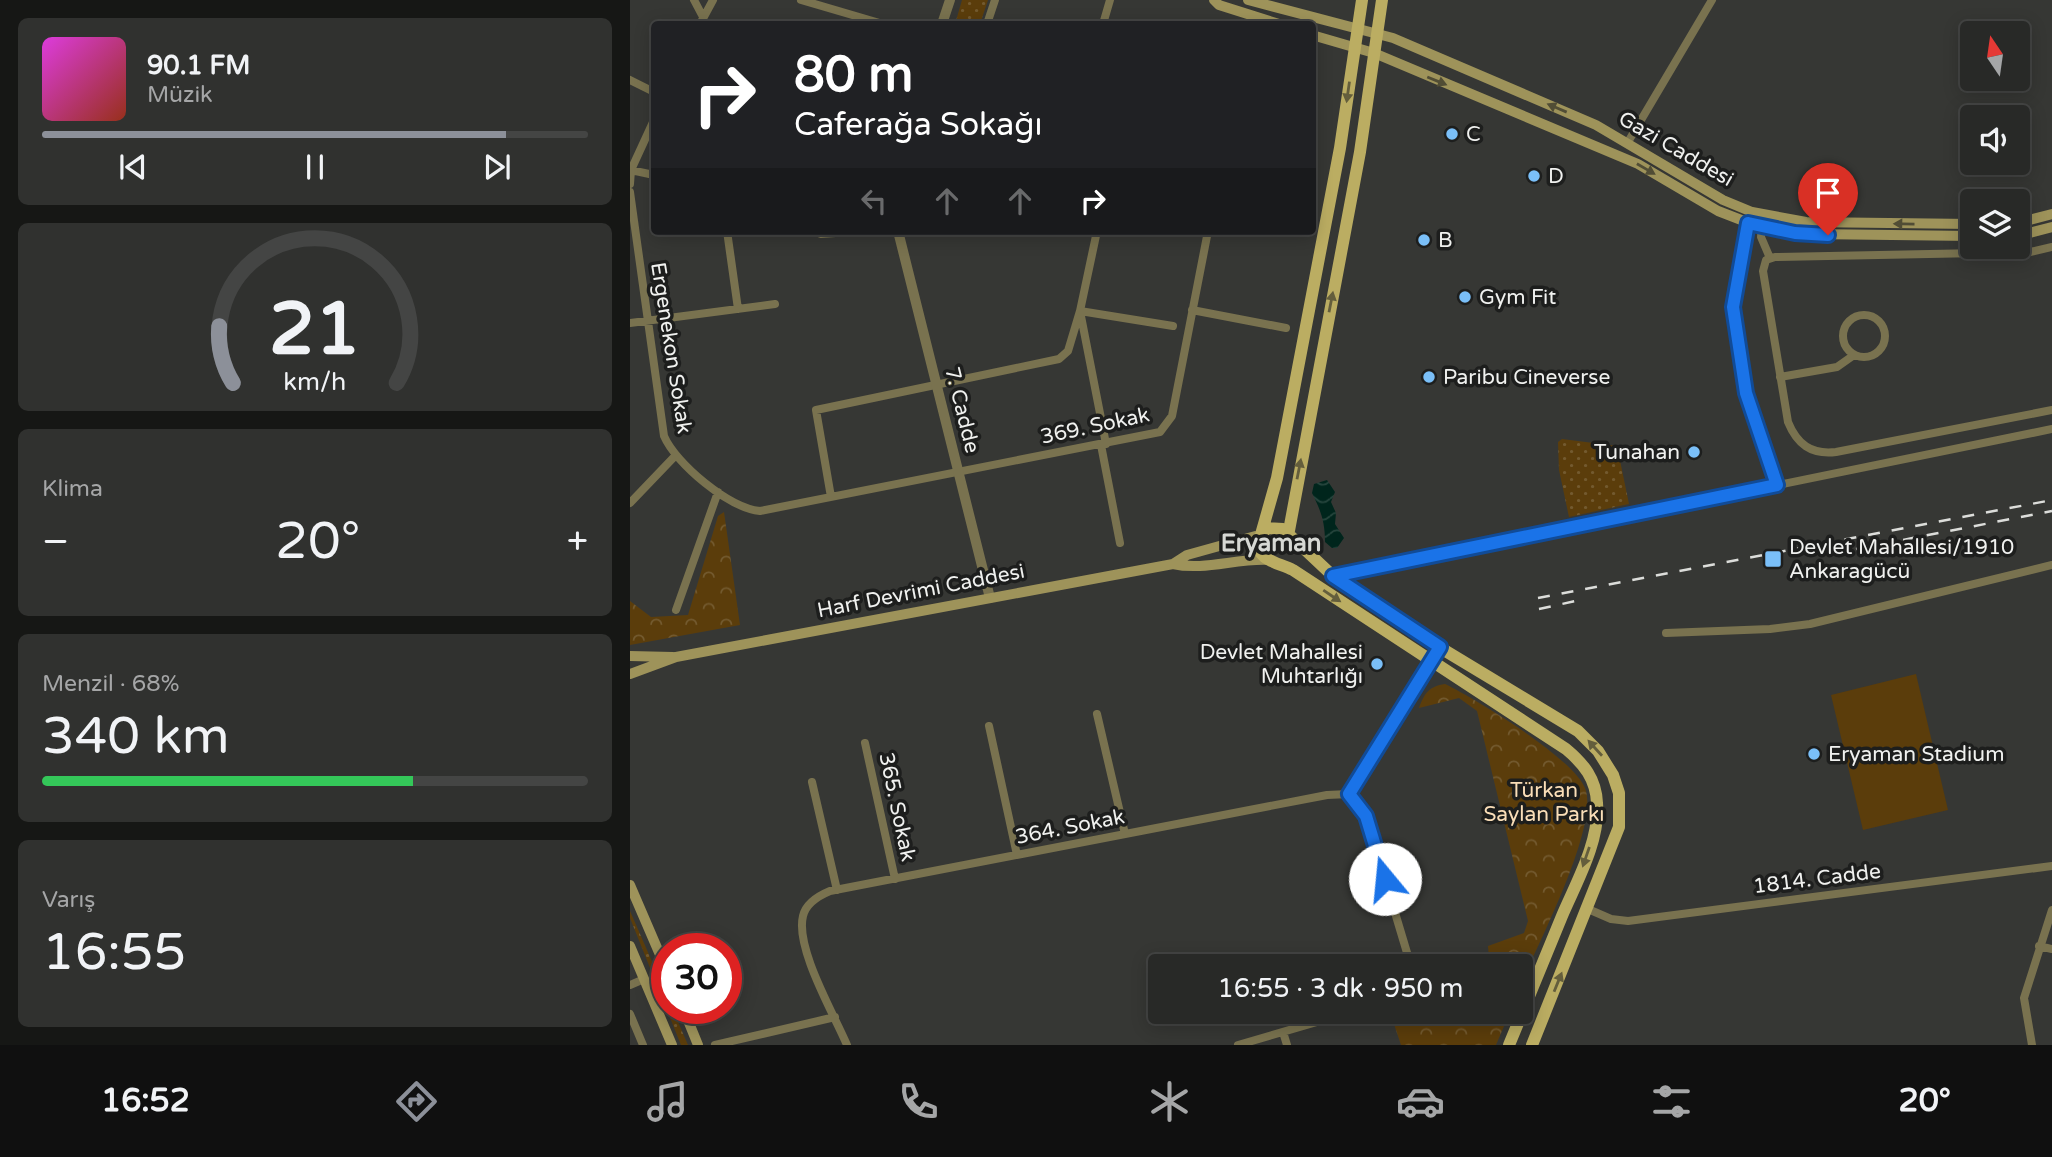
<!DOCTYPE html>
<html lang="tr">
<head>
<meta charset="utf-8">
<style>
  body { margin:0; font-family:"Varela Round",sans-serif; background:#30312f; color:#f1f3f6; height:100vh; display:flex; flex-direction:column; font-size:26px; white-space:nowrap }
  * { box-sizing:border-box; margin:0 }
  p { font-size:23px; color:#a5a6a7 }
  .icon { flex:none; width:38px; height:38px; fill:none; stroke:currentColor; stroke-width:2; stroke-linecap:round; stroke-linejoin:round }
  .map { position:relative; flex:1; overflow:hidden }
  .sheet { display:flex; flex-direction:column; gap:18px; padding:18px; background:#161715; width:630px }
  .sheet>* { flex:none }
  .banner { position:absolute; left:21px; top:21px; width:665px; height:214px; border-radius:7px; box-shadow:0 4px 18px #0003,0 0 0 2px #444544; background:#202124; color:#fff; overflow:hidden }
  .needle { width:46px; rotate:347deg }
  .tools { position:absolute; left:1330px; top:21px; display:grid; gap:14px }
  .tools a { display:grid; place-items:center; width:70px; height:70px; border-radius:7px; background:#282927; box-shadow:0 4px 18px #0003,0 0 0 2px #444544; font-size:35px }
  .speed { position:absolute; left:21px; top:933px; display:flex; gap:14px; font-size:35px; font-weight:700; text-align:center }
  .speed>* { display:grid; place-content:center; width:91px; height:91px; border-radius:50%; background:#282927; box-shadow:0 4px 18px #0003,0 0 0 2px #444544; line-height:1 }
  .speed .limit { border:10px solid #d22; background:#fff; color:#111 }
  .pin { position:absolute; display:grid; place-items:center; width:60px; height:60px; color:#fff; margin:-72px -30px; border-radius:50% 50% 50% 0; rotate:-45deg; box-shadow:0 0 7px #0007 }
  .pin .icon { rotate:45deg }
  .me { position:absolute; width:77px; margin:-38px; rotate:343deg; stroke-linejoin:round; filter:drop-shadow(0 0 5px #0008) }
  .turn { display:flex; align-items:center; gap:24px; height:147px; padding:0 28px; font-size:32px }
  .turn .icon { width:91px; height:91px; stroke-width:2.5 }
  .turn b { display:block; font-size:49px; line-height:60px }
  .lanes { display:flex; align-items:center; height:66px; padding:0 28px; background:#0003; justify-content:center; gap:35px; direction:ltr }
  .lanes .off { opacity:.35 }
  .big { font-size:52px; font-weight:600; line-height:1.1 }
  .sheet .card { flex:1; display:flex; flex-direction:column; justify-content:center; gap:10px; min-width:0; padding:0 24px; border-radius:10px; background:#30312f }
  .sheet .dial { align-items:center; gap:0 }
  .dial svg { height:182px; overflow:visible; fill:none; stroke:#444544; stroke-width:7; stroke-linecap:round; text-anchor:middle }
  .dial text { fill:#f1f3f6; stroke:none }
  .song { display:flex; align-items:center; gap:21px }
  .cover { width:84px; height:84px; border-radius:10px; background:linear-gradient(135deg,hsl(300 70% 55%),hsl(10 70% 35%)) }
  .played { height:7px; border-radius:4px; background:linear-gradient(90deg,#8c9099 85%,#444544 85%) }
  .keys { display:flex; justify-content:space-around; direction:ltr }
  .heat { display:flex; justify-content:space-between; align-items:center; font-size:38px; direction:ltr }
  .charge { height:10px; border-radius:5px; background:linear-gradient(90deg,#34c759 68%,#444544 0) }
  .trip { position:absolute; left:518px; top:954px; width:385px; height:70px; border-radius:7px; background:#282927; box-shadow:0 4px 18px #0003,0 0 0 2px #444544; font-weight:600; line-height:70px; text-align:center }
  .tabs { display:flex; height:112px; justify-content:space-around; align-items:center; background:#101010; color:#a5a6a7 }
  .tabs .icon { width:49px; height:49px }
  .tabs .active { color:#8c9099 }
  .tabs b { font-size:32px; color:#f1f3f6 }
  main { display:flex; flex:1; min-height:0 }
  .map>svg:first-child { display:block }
</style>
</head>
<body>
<main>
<section class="sheet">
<div class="card">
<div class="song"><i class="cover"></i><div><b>90.1 FM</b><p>Müzik</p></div></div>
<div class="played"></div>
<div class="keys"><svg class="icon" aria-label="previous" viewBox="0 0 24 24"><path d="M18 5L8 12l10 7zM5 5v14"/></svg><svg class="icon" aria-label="pause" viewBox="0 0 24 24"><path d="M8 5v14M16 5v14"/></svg><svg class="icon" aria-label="next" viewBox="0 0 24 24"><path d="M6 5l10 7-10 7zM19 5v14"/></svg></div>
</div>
<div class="card dial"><svg viewBox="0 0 100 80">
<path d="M14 69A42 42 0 1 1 86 69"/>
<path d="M14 69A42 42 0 0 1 8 44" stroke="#8c9099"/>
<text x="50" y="56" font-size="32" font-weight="700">21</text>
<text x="50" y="72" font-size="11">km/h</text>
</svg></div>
<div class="card"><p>Klima</p>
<div class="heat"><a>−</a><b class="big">20°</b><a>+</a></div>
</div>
<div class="card"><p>Menzil · 68%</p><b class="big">340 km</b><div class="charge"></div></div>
<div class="card"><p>Varış</p><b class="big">16:55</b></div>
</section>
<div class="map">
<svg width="1422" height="1045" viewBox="0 0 1422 1045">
  <defs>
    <pattern id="grass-dots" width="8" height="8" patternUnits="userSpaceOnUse" patternTransform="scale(1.75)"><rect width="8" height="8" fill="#5b3d0b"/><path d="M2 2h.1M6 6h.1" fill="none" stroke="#735a2f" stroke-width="1.8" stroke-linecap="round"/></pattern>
    <pattern id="park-crowns" width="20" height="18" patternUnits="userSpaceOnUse" patternTransform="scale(1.75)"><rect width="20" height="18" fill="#5b3d0b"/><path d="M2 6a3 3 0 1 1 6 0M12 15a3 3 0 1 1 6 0" fill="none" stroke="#735a2f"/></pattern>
    <pattern id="water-waves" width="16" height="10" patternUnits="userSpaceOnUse" patternTransform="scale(1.75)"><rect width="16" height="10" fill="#00251c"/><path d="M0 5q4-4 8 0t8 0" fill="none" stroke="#26453d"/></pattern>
  </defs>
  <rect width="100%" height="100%" fill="#363734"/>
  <path fill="url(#grass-dots)" d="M332,0H358L350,24H325Z
    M932,439L987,446L999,504L939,517L929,470L928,442Z
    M0,911L37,996V1008H42L58,1045H51L0,918Z"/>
  <path fill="url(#park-crowns)" d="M94,512L110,625L0,645V601L21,617L58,615L88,516Z
    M815,684C846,699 943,758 955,788C970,825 907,946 891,984V966H855L859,958L858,946L894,933L898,921L847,711L829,698L789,708C794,694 799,686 815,684Z
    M760,1012H880L866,1045H771Z"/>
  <path fill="#5b3d0b" d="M1286,674L1318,810L1233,830L1201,695Z"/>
  <path fill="url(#water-waves)" d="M697,480L705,492L701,502L706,513L705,524L714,538L707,548H702L695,542C695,522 691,511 682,493L684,484Z"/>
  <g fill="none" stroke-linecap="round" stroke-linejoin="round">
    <path stroke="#79724f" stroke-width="8" d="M64,0L73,17
      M171,0L253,24
      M70,24L83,0
      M357,24L365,0
      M473,24L480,0
      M0,80L24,92
      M998,142L1082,0
      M0,170L24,175
      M0,184L1,170L24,120
      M0,192L34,436C46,464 99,508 130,511L530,432L542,416L578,231
      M1119,223L1103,307L1116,393L1147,485
      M1132,226L1131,237L1140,258
      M97,231L108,309
      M182,231L191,234L235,231
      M467,231L450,311L476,444
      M1422,247L1400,252L1145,257L1136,260L1133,271L1158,422C1167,444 1181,455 1206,452L1422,410
      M562,310L656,328
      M1213 336a21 21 0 1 1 42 0a21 21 0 1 1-42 0Z
      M0,323L145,304
      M1150,377L1207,367L1224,355
      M471,445L490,543
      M201,497L186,410L429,359L438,351L450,311L543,326
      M0,503L45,456
      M703,576L1422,429
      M46,610L88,492
      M1036,633L1140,629L1180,624L1422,565
      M467,714L495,834
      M359,726L387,855
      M235,743L265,879
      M182,782L207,890
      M958,909L981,919L998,921L1422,866
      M1409,946L1422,949
      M781,966L736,816L719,794L801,663
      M0,985L14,979
      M0,1014L13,1045
      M653,1032L657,1045
      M85,1045L205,1017
      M217,1045C204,1014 165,948 173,916C176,903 188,896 200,891L697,795L719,794
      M608,1045L721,1012
      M1402,1045L1394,998L1422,910"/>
    <path stroke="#79724f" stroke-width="10" d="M312,24L320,0
      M268,231L360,598"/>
    <path stroke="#9e935a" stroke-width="10" d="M584,0L589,5L649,24
      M618,0L763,38L966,125L1093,200L1122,212L1176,222L1342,224
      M682,35L744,53L1008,164L1088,211L1119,223L1182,234L1342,236
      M1388,223L1422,214
      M1388,236L1422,227
      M543,564C574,571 607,558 639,560
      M0,656L43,657
      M0,674L46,657L543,564L557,555L629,535
      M0,885L37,971
      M0,946L42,1045
      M53,1008L68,1045"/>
    <path stroke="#bbad62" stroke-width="12" d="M632,531L647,478L710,148L732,0
      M658,536L730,152L752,0
      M879,1045C897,1002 914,959 932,916C947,881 970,841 967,803C966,779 954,764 936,749L663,570C647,562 627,561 627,540L637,528L653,529L703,576L809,647L948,731L968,751L983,775L989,793V827L902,1045"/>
    <path stroke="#dcddda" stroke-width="2.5" stroke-dasharray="12 12" stroke-linecap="butt" d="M1226,549L1422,511
      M908,598L1422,500
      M909,609L950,600"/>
  </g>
  <defs><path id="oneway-solid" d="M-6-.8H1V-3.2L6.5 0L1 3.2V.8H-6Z" transform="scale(1.75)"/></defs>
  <g fill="#514d35">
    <use href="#oneway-solid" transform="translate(807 81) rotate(22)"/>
    <use href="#oneway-solid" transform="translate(927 108) rotate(-157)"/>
    <use href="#oneway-solid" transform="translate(1016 169) rotate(30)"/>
    <use href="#oneway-solid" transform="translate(1274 224) rotate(-179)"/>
  </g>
  <g fill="#645e3c">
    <use href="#oneway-solid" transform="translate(718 92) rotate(98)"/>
    <use href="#oneway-solid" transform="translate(701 302) rotate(-79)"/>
    <use href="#oneway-solid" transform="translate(669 469) rotate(-79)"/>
    <use href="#oneway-solid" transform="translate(702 596) rotate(34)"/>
    <use href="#oneway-solid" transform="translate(965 748) rotate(-132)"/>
    <use href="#oneway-solid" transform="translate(956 857) rotate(109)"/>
    <use href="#oneway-solid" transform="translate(928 982) rotate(-68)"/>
  </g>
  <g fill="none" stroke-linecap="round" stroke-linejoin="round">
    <g stroke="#114b97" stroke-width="18">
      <path id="route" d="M755,879L736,816L719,794L810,647L703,576L1147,485L1116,393L1103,307L1118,223L1165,233L1198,235"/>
    </g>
    <use href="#route" stroke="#1a73e8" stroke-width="12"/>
  </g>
  <g fill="#7abff8" stroke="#1d1e1d" stroke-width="2.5">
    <circle cx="822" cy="134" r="7"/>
    <circle cx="904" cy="176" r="7"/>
    <circle cx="794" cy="240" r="7"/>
    <circle cx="835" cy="297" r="7"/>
    <circle cx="799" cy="377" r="7"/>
    <circle cx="1064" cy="452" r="7"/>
    <rect x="1134" y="550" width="18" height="18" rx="3.5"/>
    <circle cx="747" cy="664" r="7"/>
    <circle cx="1184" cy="754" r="7"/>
  </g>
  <g text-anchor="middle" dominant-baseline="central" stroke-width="7" stroke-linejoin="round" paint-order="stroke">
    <g font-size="21" fill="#f0f1ef" stroke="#1d1e1d" text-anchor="start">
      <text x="836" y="134">C</text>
      <text x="918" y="176">D</text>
      <text x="808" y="240">B</text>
      <text x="849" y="297">Gym Fit</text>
      <text x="813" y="377">Paribu Cineverse</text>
      <text x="1050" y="452" text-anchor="end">Tunahan</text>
      <text x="1159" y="547">Devlet Mahallesi/1910<tspan x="1159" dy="24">Ankaragücü</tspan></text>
      <text x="733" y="652" text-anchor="end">Devlet Mahallesi<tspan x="733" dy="24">Muhtarlığı</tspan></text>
      <text x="1198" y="754">Eryaman Stadium</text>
    </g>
    <g font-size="21" fill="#f0f1ef" stroke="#1d1e1d">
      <text transform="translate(1046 149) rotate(30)">Gazi Caddesi</text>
      <text transform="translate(41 348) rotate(81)">Ergenekon Sokak</text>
      <text transform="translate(332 410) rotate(76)">7. Cadde</text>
      <text transform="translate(465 426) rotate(-12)">369. Sokak</text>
      <text transform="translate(291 591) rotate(-11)">Harf Devrimi Caddesi</text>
      <text transform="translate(267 807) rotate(78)">365. Sokak</text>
      <text transform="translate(440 827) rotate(-11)">364. Sokak</text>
      <text transform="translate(1187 879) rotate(-7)">1814. Cadde</text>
    </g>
    <g font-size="21" fill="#fadeb8" stroke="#1d1e1d">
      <text x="914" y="790">Türkan<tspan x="914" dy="24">Saylan Parkı</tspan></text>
    </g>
    <g font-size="24" font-weight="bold" fill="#d6d8d4" stroke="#1d1e1d">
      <text x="641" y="543">Eryaman</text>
    </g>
  </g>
</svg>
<div class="tools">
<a><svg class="needle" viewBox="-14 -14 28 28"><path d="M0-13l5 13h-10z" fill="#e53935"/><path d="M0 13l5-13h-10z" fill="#a5a6a7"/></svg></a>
<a><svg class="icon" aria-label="sound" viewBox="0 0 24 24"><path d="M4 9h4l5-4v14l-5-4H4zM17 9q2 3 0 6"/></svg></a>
<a><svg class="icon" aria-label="layers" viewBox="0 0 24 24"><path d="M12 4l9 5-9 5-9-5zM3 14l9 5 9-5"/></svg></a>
</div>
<div class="speed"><div class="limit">30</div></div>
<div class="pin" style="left:1198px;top:235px;background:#d93025"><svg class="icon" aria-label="arrive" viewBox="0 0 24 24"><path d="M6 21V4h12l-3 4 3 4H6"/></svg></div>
<svg class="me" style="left:755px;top:879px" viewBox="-20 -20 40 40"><circle r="19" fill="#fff"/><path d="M0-13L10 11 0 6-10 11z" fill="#1a73e8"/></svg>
<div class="trip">16:55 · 3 dk · 950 m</div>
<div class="banner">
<div class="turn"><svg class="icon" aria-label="right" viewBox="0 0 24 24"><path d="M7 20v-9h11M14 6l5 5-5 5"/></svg><div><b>80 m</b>Caferağa Sokağı</div></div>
<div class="lanes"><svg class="icon off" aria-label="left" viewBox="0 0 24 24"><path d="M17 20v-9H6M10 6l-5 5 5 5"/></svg><svg class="icon off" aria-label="ahead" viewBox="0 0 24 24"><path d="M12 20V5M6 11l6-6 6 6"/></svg><svg class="icon off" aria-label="ahead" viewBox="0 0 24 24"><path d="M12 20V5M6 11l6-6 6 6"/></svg><svg class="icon" aria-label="right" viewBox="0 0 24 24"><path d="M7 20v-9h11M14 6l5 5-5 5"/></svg></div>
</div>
</div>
</main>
<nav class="tabs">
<b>16:52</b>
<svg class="icon active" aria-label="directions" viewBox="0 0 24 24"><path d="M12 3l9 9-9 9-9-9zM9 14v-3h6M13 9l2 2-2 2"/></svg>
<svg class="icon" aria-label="music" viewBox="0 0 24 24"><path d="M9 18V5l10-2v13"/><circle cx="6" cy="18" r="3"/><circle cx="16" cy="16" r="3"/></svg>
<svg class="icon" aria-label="phone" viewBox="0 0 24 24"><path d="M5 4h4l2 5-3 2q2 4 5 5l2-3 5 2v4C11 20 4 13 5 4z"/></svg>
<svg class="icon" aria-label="climate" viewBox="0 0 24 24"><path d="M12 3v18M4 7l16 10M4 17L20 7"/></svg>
<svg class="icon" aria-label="car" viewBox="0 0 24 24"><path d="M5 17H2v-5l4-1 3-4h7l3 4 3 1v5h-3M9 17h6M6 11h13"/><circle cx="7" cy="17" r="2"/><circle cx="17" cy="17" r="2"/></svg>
<svg class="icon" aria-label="filters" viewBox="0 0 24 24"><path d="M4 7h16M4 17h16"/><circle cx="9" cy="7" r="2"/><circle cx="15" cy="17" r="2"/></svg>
<b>20°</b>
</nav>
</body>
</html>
